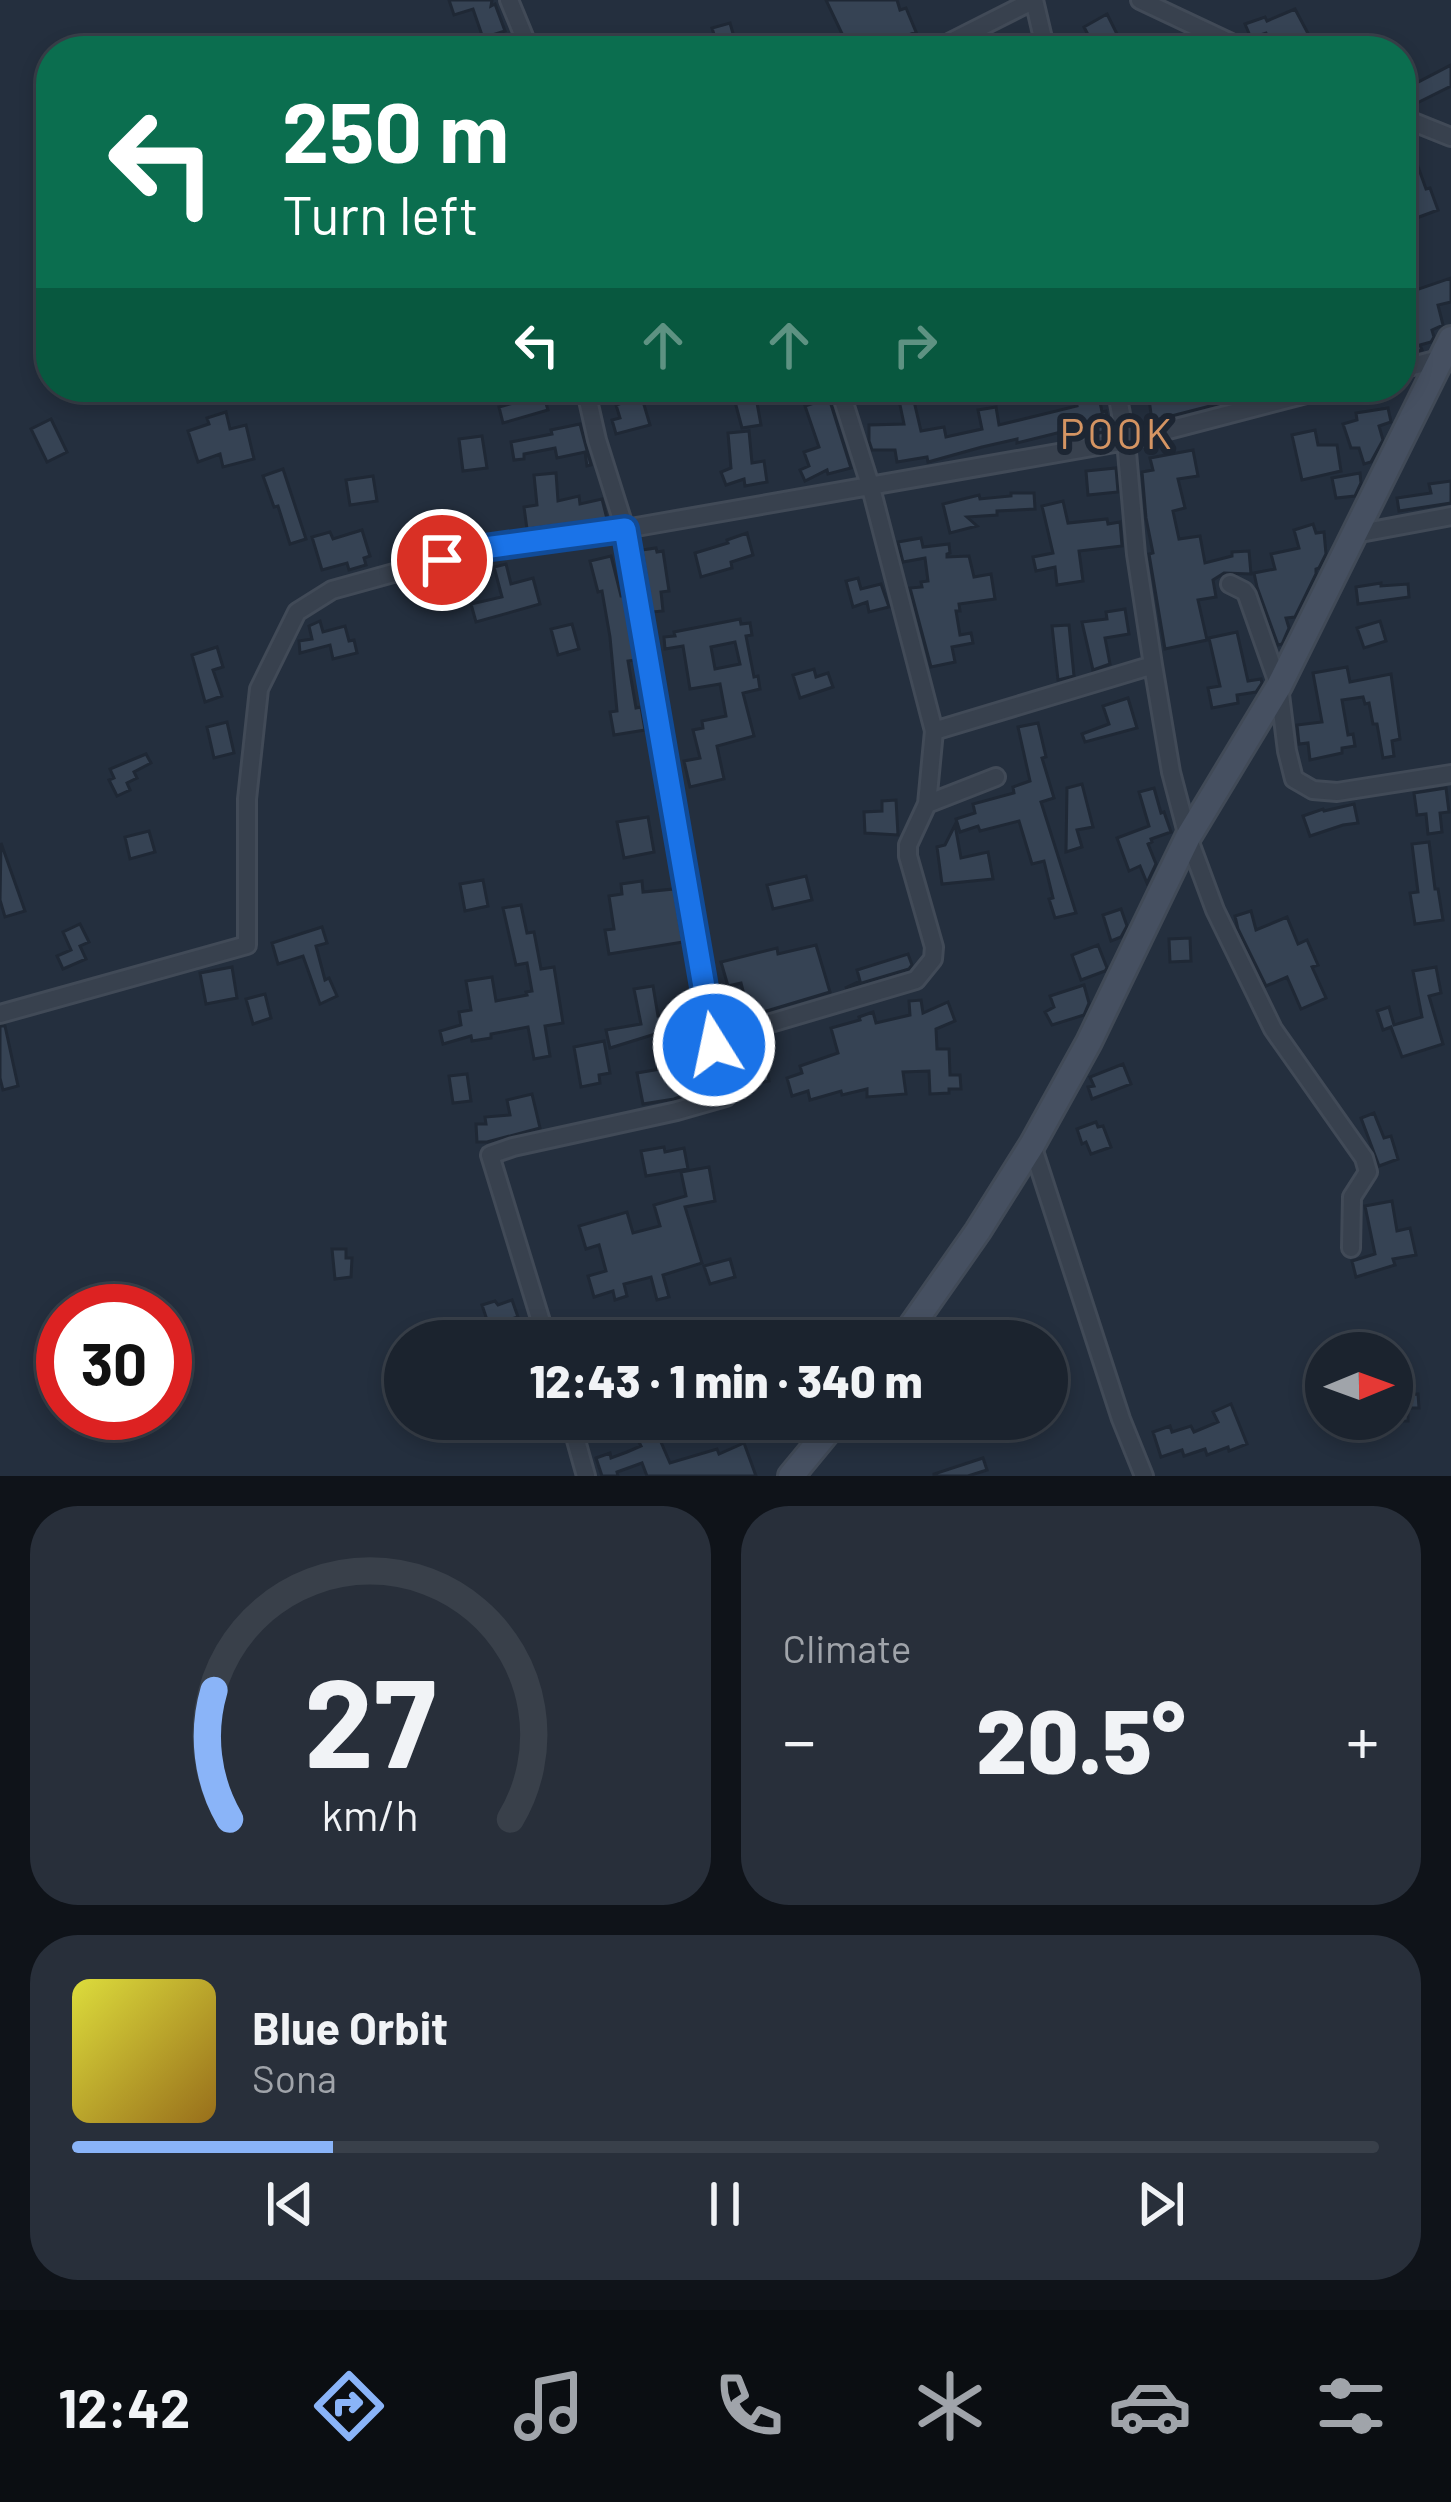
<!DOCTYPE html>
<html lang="en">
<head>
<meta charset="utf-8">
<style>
  body { margin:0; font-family:Barlow,sans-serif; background:#282f3a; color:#f1f3f6; height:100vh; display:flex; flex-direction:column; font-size:45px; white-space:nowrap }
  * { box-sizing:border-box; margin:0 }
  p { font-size:39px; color:#a0a4aa }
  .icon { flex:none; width:66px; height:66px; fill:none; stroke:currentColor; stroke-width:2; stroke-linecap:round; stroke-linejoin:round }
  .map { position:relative; height:1476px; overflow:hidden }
  .drawer { display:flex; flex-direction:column; gap:30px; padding:30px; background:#0f1319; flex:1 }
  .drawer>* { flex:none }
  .hud { position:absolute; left:36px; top:36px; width:1380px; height:366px; border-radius:48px; box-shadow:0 6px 18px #0003,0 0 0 3px #39404a; background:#0b6e4f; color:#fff; overflow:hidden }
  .needle { width:78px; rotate:89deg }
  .fabs { position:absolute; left:1305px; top:1332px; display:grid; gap:24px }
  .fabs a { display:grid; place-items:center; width:108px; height:108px; border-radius:50%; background:#1b232e; box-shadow:0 6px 18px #0003,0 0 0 3px #39404a; font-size:60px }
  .speed { position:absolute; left:36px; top:1284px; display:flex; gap:24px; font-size:60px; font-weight:700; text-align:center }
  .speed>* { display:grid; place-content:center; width:156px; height:156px; border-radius:50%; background:#1b232e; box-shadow:0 6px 18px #0003,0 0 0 3px #39404a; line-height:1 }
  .speed .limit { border:18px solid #d22; background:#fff; color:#111 }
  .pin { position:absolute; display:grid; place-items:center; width:102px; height:102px; color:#fff; margin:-51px; border:6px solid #fff; border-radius:50%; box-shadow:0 3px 12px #0007 }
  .me { position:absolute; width:132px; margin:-66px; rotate:350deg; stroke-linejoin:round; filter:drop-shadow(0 0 9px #0008) }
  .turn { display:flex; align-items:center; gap:42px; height:252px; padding:0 48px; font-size:54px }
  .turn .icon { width:156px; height:156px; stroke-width:2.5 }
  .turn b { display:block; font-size:84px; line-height:102px }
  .lanes { display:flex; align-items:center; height:114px; padding:0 48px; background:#0003; justify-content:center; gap:60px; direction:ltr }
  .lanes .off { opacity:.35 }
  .big { font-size:90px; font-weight:800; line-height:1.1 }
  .drawer .card { flex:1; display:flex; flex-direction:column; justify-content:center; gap:18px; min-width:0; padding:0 42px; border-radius:48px; background:#282f3a }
  .drawer .dial { align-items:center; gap:0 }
  .dial svg { height:312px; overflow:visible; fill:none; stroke:#39404a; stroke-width:7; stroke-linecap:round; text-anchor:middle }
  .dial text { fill:#f1f3f6; stroke:none }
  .song { display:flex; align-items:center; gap:36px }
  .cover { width:144px; height:144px; border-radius:18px; background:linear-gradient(135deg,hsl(60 70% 55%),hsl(40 70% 35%)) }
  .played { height:12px; border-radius:6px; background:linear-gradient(90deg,#8ab4f8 20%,#39404a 20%) }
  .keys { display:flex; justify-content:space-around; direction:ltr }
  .heat { display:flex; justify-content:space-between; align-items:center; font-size:66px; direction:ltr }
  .drawer .tiles { flex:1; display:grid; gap:30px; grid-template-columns:1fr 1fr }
  .card:last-child { grid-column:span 2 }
  .trip { position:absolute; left:384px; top:1320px; width:684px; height:120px; border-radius:60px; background:#1b232e; box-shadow:0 6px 18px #0003,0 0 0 3px #39404a; font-weight:800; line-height:120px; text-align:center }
  .dock { display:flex; height:192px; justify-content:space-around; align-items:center; background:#0b0e12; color:#a0a4aa }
  .dock .icon { width:84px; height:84px }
  .dock .current { color:#8ab4f8 }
  .dock b { font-size:54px; color:#f1f3f6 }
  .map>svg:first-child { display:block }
</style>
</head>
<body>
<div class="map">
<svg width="1451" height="1476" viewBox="0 0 1451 1476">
  <rect width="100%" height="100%" fill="#242f3e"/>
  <path fill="#364354" stroke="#1f2835" stroke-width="3" fill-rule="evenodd" d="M449,0H492L491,6L495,4L505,31L483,38L473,9L454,15Z
    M826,0H897L900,10L906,8L916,32L892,42L893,45L879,51H844L840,41L845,40Z
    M1295,9L1312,41L1289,51H1274L1266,33L1251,38L1245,24L1265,17L1267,21Z
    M1107,14L1118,36L1095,48L1084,27Z
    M730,23L738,51H719L712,28Z
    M1451,65V86L1413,105L1405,89Z
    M1411,147L1426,189L1430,188L1438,210L1411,220L1401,193V150Z
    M1451,278V302L1438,305L1443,325L1432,330L1434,337L1431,342L1420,345L1422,350L1401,356V295Z
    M505,387H541L548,410L503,423L499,407L510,404Z
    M731,387H764L768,400L757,403L761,425L742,428Z
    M1073,387H1097L1102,412L1106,411L1111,431L1071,436L1069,430L1017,443V439L982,447L928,462L927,457L897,462L895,450H872L869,441V425L904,424L899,400L913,397L921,431L944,427L946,437L982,429L978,410L996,407L999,425L1077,406Z
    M1153,387H1173L1174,392L1207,387H1258V393L1217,400L1218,404L1152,421L1149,399L1155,398Z
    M632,391L634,400L642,398L650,425L616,434L612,420L620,418L616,405L622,403L620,394Z
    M829,398L851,468L828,474L827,470L805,481L800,470L809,466L804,452L819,447L805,406Z
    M1388,408L1391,422L1379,426L1383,440L1371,462L1364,464L1359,448H1351L1343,424L1357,420L1356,413Z
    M226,412L230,429L246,425L254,459L223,467L220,454L198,462L188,431L209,424L207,418Z
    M51,419L67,452L47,462L31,429Z
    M580,424L591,465L587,466L585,452L557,458L555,448L524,454V459L514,460L511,442L552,434L551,430Z
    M1315,430L1318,445H1337L1341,471L1302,480L1292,435Z
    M749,431L752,463L764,461L767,482L745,486L744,479L726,485L721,472L731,468L728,433Z
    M482,436L487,468L463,471L459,439Z
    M1193,450L1198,476L1178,479L1185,508L1173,511L1179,539L1200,536L1205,563L1232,556V552L1249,551L1251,574L1224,573L1213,580L1216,597L1198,600L1207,640L1165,649L1149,554L1153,553L1146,518L1142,472L1153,470L1150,458Z
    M1116,468L1118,492L1088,495L1086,471Z
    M283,469L306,539L290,544L278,506L274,507L263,476Z
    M556,473L558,501L579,496L580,504L602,499L607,519L527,529L524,507L537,505L534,475Z
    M1360,473L1361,483L1355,496L1336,498L1332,478Z
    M373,476L377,501L350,505L346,480Z
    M1451,481V503L1399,511L1397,498L1431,493L1429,484Z
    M1011,493H1034L1035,509L997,511V515L967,517L977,526L950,533L943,504L979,495L980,499L1011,496Z
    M1063,501L1068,523L1107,519L1108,524L1120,522L1122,546L1079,551L1083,581L1057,585L1055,567L1036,571L1033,557L1053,553L1042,506Z
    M1313,524L1316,533L1324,532L1326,554L1319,568L1316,569V574L1295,617L1286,618L1289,628L1282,644L1278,645L1257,587L1254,573L1275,569L1271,554L1299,548L1294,530Z
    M362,530L370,556L364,558L366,565L349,570L347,563L322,570L312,537L330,532L333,539Z
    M747,533L753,555L731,562L732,568L701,577L695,553L728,543L727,540Z
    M921,538L923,547L949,544L950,553L947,554V557L969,556L974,577L991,574L995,599L959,604L960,611H956L960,635L971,633L973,643L952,647L955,662L931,667L910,588L922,587L921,582L928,581L925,558L903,562L898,542Z
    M656,548L657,552L663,551L669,591L661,592L663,611L652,612L642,550Z
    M611,556L621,596H624L635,660L628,661L636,708L641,707L645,730L614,735L610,712L617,711L610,637L602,591L598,592L590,561Z
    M506,564L511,584L533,578L540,604L476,622L471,604L502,597L494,567Z
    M858,578L861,589L881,584L889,607L869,612L867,602L853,607L846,581Z
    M1381,583V586L1408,584L1409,597L1358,604L1356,587Z
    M1125,609L1129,634L1105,638L1110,664L1093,670L1082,622L1107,619L1106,612Z
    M740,619L741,624L750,623L752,635L746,636L754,677L758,676L760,689L743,693L754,736L717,746L724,779L690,787L684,761L700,758L693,730L703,728L702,721L726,716L720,684L690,689L683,646L665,649L664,637L675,636L674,632ZM735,642L740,664L715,669L711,647Z
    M320,621L323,632L345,626L349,641L354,640L357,653L333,659L330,645L300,653L299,641L312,639L309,626Z
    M1380,621L1386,641L1364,648L1357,628Z
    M572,624L579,649L558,655L551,629Z
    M1069,625L1074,676L1058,680L1052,626Z
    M1237,632L1248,681L1261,679L1262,683L1256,692L1237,695L1238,703L1212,708L1208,688L1220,686L1209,638Z
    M217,647L223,667L213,670L222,696L205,702L192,655Z
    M1347,667L1350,682L1391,674L1400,739L1392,741L1394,756L1383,758L1377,724H1373L1369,703L1365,704L1363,697L1342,700L1348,735L1353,734L1355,746L1342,748V753L1310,760L1308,743L1299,744L1297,725L1322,722L1313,673Z
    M814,669L816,677L828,673L833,687L800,698L793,675Z
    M1128,698L1137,728L1085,742L1082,734L1109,724L1103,706Z
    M227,722L234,753L214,758L207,727Z
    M1038,723L1046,757L1042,758L1054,798L1041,802L1076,913L1055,918L1049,899L1053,898L1044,861L1032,864L1019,821L980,831L978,826L960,832L956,819L975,813L973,804L1014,793L1013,787L1030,781L1018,727Z
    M146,754L151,763L134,772L137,778L127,783L130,790L117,796L109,780L114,778L110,769Z
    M1082,784L1093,827L1077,830L1082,847L1066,852L1067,788Z
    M1154,788L1161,813L1164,812L1171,832L1151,839L1152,842L1148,844L1156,864L1147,883L1140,866L1129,871L1117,838L1149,826L1139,792Z
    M1446,788L1449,812L1440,813L1442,832L1428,834L1426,814L1417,815L1414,793Z
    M896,800L898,835L865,833L864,812L882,811V801Z
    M1354,804L1358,823L1343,825L1310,836L1303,816L1323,809L1324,811Z
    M648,817L654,852L624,858L617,822Z
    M955,825L961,858L988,852L993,879L942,884L937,847L945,845Z
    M149,831L155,852L130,859L125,837Z
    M1429,842L1435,889H1438L1443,920L1415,924L1410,893L1418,892L1412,844Z
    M1,843L25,911L5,917L0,900Z
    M806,876L812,900L773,909L767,885Z
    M483,880L488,906L465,911L460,884Z
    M642,881L643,892L674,889L683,942L609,954L605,930L614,929L609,896L622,894L621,884Z
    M521,905L527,933L534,932L541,969L554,967L563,1023L545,1026L550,1056L534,1059L528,1027L491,1034V1038L472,1041L471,1036L443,1044L440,1031L461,1025L459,1012L471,1010L466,981L492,977L496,1001L527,995L526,992L532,991L527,963L516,965L503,908Z
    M1121,909L1127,926L1121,937L1111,941L1103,915Z
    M1251,911L1256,930L1287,917L1298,944L1307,940L1318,965L1312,967L1326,998L1301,1009L1287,977L1266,986L1238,929L1235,916Z
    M80,924L89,942L80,946L86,959L63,969L57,956L71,950L63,932Z
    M322,927L327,943L316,946L325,980L329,978L337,996L320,1004L303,956L278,964L272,943Z
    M1190,938L1191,961L1170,962L1169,939Z
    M816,945L830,992L750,1016L724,1027L722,1014L747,1006L741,983L728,986L721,962L777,948L778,954Z
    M1098,945L1107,968L1105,971L1081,980L1072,955Z
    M908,954L912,965L909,969L845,988L860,981L857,970Z
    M232,967L237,998L206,1004L200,973Z
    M1436,967L1441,993L1429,996L1443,1044L1402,1057L1391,1027L1383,1030L1377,1011L1389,1007L1394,1025L1422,1017L1413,971Z
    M1084,985L1089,1003L1084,1015L1052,1025L1045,1012L1054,1007L1050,996Z
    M653,986L658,1016L695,1009L710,1086L674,1099L643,1104L637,1073L672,1067L665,1031L610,1048L606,1030L641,1024L634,989Z
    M265,994L271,1018L253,1024L246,999Z
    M921,1000L923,1013L948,1002L955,1021L936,1029L937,1049H949L950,1075H960L961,1089H949V1093L930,1094L929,1071L903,1072L906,1094L867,1097V1089L842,1095L841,1091L810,1100L808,1091L792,1096L787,1078L802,1073L800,1066L838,1053L831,1028L860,1020L859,1017L873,1012L876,1023L910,1015L909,1001Z
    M0,1026H5L18,1086L3,1090L0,1078Z
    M604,1041L610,1073L599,1075L600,1083L581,1087L574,1047Z
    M752,1043L759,1067L767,1066L769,1081L751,1084L744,1046Z
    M1123,1064L1131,1084L1092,1099L1088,1087L1094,1086L1090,1077Z
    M467,1074L471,1101L453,1103L449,1076Z
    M532,1094L540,1128L487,1142H477L476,1124H486L485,1117L510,1115L507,1100Z
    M1374,1113L1384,1138L1391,1136L1398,1159L1379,1166L1361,1118Z
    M1096,1122L1098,1127L1103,1126L1111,1147L1091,1154L1086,1142L1082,1144L1077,1129Z
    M664,1147L665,1152L684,1148L688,1169L646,1176L641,1151Z
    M709,1167L715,1201L685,1207L702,1263L663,1275L669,1297L657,1300L651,1277L624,1284L627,1296L615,1300L613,1291L594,1297L588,1276L606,1271L599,1245L586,1249L579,1226L627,1212L633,1233L660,1226L654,1205L686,1196L681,1172Z
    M1392,1201L1397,1231L1410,1228L1416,1255L1393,1259L1395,1265L1356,1277L1352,1261L1375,1254L1365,1206Z
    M332,1249H346V1258H352L351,1277L335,1279Z
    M730,1259L735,1277L710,1284L704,1266Z
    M512,1300L518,1317L489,1326L482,1305L495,1301L498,1305Z
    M1418,1394L1419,1408H1408V1421H1393L1392,1395Z
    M1231,1404L1247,1444L1229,1451L1228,1447L1207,1455L1205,1449L1184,1456L1182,1450L1161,1457L1153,1432L1170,1426L1172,1432L1191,1426L1194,1432L1218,1422L1213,1412Z
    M657,1433L670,1463L717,1449L719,1454L744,1443L756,1476H647L642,1463L617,1472L618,1476H602L596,1458L610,1453L611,1458L627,1452L641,1446L638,1440Z
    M983,1458L987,1470L968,1476H934V1474Z"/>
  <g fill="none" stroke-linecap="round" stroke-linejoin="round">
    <g stroke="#414a57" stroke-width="22">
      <path id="street" d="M509,0L530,51
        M1034,0L1046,51
        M1140,0L1248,51
        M933,51L1034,0
        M1401,117L1451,137
        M1401,369L1447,357
        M1116,387L1126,441L1136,554L1153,665L1171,772L1188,837L1215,910L1273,1029L1364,1158L1368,1172L1352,1197L1351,1248
        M1355,534L1451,516
        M1230,584L1244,591L1247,595L1279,686L1287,751L1294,779L1313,790L1337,792L1451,774
        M934,731L1153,665
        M927,804L996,777
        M0,1014L247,945V799L259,689L297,612L332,590L484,548L625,529L1126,441L1333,387
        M714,1045L754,1028L916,980L933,959L934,947L908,856V845L927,804L934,731L871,488L839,387
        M1032,1145L1121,1419L1144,1476
        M547,1341L490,1155L513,1147L677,1111L726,1097L714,1045L625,529L597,440L585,387
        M570,1419L586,1476"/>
    </g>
    <g stroke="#414a57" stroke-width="30">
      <path id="secondary" d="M901,1341L978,1231L1032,1145L1089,1042L1188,837L1279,686L1451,339
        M791,1476L838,1419"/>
    </g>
    <use href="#street" stroke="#38414e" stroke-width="16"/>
    <use href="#secondary" stroke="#465061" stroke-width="24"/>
  </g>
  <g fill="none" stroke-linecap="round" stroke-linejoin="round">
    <g stroke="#114b97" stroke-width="30">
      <path id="route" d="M442,560L484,548L625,529L714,1045"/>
    </g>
    <use href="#route" stroke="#1a73e8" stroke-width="21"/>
  </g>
  <g text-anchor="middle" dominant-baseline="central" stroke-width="12" stroke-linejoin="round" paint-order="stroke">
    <g font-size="42" letter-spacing="3" fill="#d59563" stroke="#1d2633">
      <text x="1117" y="432">POOK</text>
    </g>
  </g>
</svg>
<div class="fabs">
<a><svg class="needle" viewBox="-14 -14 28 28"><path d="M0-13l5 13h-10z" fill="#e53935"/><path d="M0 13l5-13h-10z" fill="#a0a4aa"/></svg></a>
</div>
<div class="speed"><div class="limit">30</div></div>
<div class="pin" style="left:442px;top:560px;background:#d93025"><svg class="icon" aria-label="arrive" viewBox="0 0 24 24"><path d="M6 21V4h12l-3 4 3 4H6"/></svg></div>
<svg class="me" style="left:714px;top:1045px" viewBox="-20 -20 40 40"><circle r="17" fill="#1a73e8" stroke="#fff" stroke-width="3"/><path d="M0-11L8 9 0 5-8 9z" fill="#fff"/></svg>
<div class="trip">12:43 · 1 min · 340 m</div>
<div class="hud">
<div class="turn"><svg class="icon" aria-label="left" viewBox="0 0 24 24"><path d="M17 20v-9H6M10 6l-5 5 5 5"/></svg><div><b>250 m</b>Turn left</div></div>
<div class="lanes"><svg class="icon" aria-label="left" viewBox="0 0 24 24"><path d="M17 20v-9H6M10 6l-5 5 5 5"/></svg><svg class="icon off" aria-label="ahead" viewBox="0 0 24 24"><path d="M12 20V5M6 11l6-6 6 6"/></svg><svg class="icon off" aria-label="ahead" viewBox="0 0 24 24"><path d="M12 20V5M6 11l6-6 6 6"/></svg><svg class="icon off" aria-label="right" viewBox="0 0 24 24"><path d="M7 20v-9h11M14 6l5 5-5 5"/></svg></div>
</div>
</div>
<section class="drawer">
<div class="tiles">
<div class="card dial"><svg viewBox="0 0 100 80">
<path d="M14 69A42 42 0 1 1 86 69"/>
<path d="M14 69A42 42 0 0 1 10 36" stroke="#8ab4f8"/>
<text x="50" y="56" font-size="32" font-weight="700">27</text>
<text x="50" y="72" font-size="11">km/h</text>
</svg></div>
<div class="card"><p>Climate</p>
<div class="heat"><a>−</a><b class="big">20.5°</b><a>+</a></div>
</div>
<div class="card">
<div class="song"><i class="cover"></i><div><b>Blue Orbit</b><p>Sona</p></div></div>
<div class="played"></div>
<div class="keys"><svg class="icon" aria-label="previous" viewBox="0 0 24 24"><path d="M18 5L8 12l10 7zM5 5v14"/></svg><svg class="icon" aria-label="pause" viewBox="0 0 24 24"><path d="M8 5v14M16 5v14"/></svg><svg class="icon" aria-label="next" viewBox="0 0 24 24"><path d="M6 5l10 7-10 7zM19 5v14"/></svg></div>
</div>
</div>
</section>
<nav class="dock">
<b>12:42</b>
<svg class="icon current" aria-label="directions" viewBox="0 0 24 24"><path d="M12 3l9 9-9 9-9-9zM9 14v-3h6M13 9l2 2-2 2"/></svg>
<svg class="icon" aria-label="music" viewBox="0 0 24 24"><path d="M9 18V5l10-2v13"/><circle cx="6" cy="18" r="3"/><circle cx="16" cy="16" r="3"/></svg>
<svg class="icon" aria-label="phone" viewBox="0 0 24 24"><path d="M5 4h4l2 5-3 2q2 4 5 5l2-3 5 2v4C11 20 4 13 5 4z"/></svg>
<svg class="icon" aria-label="climate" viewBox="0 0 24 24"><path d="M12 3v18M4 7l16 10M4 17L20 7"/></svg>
<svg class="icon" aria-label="car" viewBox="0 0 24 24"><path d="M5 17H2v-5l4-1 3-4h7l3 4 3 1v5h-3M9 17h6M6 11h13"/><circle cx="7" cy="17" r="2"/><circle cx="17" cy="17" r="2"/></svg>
<svg class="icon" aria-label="filters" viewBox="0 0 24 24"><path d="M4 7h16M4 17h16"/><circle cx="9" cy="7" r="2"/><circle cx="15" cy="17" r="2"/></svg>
</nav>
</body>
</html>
